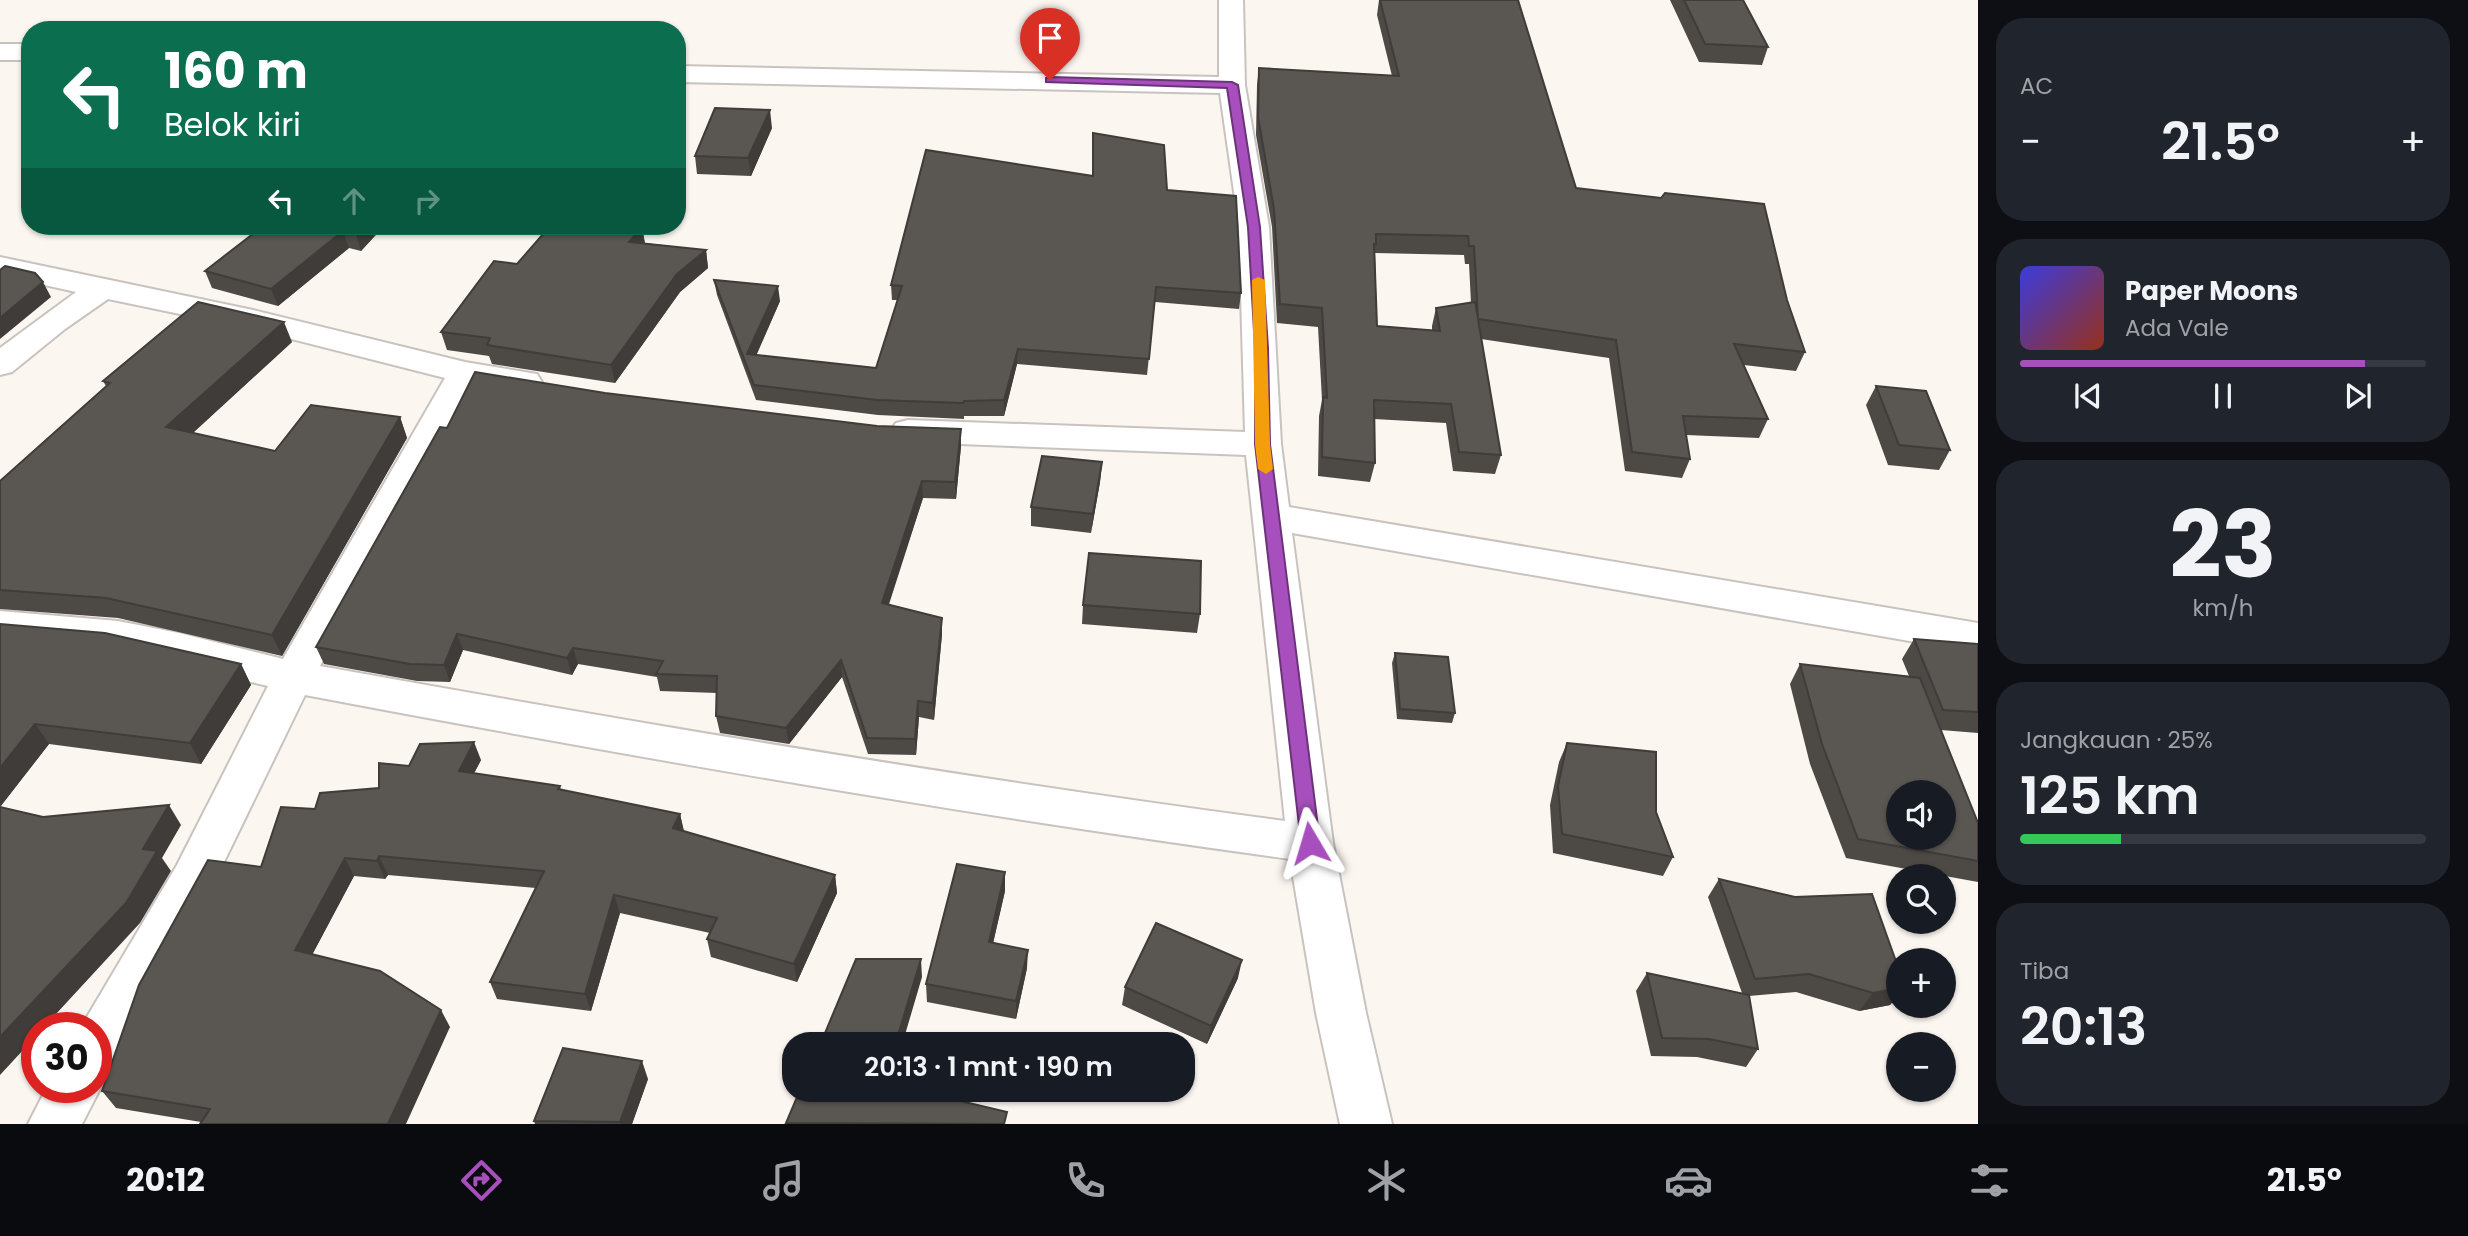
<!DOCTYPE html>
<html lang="id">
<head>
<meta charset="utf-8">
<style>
  body { margin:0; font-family:Poppins,sans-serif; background:#20242c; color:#f1f3f6; height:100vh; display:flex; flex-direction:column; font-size:26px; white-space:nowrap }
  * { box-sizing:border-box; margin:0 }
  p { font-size:23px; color:#9ea1a6 }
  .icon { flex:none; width:38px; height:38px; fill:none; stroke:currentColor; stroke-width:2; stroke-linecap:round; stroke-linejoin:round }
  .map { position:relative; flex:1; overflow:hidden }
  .panel { display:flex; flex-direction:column; gap:18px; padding:18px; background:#0d0f14; width:490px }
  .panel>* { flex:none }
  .guide { position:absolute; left:21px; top:21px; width:665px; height:214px; border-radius:28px; box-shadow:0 2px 5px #0004; background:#0b6e4f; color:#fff; overflow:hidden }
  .fabs { position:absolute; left:1886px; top:780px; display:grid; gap:14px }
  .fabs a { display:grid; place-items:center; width:70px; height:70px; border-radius:50%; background:#171b24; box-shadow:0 2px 5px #0004; font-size:35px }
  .speed { position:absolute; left:21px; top:1012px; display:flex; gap:14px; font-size:35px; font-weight:700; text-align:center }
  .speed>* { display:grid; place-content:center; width:91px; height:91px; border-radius:50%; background:#171b24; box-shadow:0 2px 5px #0004; line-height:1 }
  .speed .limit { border:10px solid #d22; background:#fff; color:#111 }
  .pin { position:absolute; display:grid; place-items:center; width:60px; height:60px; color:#fff; margin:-72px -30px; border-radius:50% 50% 50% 0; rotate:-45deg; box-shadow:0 0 7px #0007 }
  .pin .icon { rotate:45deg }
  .me { position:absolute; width:77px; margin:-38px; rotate:353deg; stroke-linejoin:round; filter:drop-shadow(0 0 5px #0008) }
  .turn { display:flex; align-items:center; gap:24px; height:147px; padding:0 28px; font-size:32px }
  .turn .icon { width:91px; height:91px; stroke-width:2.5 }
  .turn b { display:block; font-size:49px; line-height:60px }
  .lanes { display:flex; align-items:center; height:66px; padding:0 28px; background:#0003; justify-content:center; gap:35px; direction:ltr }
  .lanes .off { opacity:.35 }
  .big { font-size:52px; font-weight:600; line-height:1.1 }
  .panel .card { flex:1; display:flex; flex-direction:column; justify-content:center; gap:10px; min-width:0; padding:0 24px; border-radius:28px; background:#20242c }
  .panel .dial { align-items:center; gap:0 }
  .dial b { font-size:91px; line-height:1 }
  .song { display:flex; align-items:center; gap:21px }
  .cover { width:84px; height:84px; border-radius:10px; background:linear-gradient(135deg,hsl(240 70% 55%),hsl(10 70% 35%)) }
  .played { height:7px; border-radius:4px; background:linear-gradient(90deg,#a74fbc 85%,#363941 85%) }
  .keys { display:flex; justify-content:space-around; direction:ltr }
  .heat { display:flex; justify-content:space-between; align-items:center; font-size:38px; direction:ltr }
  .charge { height:10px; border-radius:5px; background:linear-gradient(90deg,#34c759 25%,#363941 0) }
  .trip { position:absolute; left:782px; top:1032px; width:413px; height:70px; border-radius:28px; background:#171b24; box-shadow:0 2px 5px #0004; font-weight:600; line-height:70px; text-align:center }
  .tab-bar { display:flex; height:112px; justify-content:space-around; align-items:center; background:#090b0e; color:#9ea1a6 }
  .tab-bar .icon { width:49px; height:49px }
  .tab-bar .selected { color:#a74fbc }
  .tab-bar b { font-size:32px; color:#f1f3f6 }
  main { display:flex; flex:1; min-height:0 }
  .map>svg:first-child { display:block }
</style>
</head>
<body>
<main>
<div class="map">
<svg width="1978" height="1124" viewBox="0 0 1978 1124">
  <rect width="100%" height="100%" fill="#fcf6f1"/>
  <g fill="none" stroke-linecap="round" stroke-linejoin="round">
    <g stroke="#c9c3bf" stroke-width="4">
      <path id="minor" d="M1219,0H1243L1245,85L1269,227L1281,444L1289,507L1978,623V653L1292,533L1333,843L1366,1013L1392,1124H1340L1316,1013L1290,859C960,814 632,757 305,695L209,893L114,1066L96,1072V1027H81L177,865L268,686L118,651L0,641V611L118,621L179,633L283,659L445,378L252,329L108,299L65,329L12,372L0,375V348L76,292L0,275V257L253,310L465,362L537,374L542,382L537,390L525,393L475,385L320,666C640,724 962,778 1285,821L1246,455L908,442L896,439L890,431L896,423L908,420L1245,432L1239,227L1220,93L677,82V66L1219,77Z
        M0,44H30V60H0Z
        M96,1077L101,1087L82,1124H28L47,1087H96Z"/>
    </g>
    <use href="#minor" fill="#fff" fill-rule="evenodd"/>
  </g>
  <path fill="#4d4a46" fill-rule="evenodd" d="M1379,0H1518L1576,188L1787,300L1805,352L1796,371L1744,365L1768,419L1759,438L1686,435L1690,459L1682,478L1625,471L1609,358L1481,339L1501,455L1495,474L1453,471L1446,423L1374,419L1375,463L1370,482L1318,476L1319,416L1322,400L1318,327L1277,323L1272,227L1256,135L1257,85L1259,68L1392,76L1377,15ZM1375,253L1464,255L1465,264H1469L1471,303L1436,308L1432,326V330L1377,326Z
    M1670,0H1743L1768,47L1762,65L1699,62Z
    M772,128L751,176L697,174L695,156Z
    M1093,133L1167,190L1241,293L1239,309L1155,302L1147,375L1017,364L1004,416H964V419L878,415L756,400L717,295L714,280L780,301L756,355L876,368L898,300H892L891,285L1092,175Z
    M263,226H384L361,251L349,248L278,306L212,288L205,271Z
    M642,227L645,243L706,250L708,268L680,292L615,383L492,364L489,356L447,350L441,332L517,264Z
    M292,342L193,433L275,451L400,417L407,438L282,656L118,618L0,609V481L106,386L103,381Z
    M1876,386L1950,450L1939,470L1888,465L1866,405Z
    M605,393L877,426L961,429V446L956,499L923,498L888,604L942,618V634L934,720L919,717L916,755L868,754L842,677L789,744L720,733L716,716L717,693L660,691L657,677L578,664L572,675L463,650L450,682L417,681L324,664L316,647L447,428Z
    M1102,462L1100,482L1091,533L1031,526V507Z
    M1083,605L1200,614L1197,633L1082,624Z
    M0,624L241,664L251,685L201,764L49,744L0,807Z
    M1914,639L1978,644V733L1941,730L1978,823V882L1846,858L1810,764L1790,684L1800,664L1909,676L1902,659Z
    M1395,653L1455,713L1452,723L1397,719L1392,663Z
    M1567,743L1673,857L1663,876L1553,853L1550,805L1559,762Z
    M481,760L474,773L560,786L561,790L680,814L684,831L835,875L837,893L797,982L711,957L707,939L710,933L620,913L591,1011L497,999L490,982L536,888L388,875L385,879L354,876L312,955L450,1027L201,1122L116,1108L102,1091L261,867L315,809L379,788L409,766Z
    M1005,872V891L993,943L1027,968L1016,1019L927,1002L926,984Z
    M1719,879L1899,970V994L1890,1005L1859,1011L1796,992L1749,996L1758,1049L1746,1067L1697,1057L1651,1056L1636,991L1647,973L1742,993L1708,897Z
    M1238,978L1207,1044L1122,1005L1125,987Z
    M648,1079L632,1124H535L534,1121Z"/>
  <path fill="#3f3c39" d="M770,110L772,128L751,176L748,158Z
    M363,226H384L361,251L356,234Z
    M642,227L645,245L629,242Z
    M343,231L349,248L278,306L271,289Z
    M706,250L708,268L680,292L615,383L611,365L677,274Z
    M43,282L51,297L0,339V318Z
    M778,286L780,301L750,370L747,354Z
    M284,322L292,342L176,448L166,427Z
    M1018,349L1017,364L1004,416V400Z
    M400,417L407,438L282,656L272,635Z
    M961,429V446L956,499L955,482Z
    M1102,462L1100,482L1091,533L1093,514Z
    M922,481L923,498L884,620L882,603Z
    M942,618V634L934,720L933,703Z
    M457,634L463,650L450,682L444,665Z
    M573,648L578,664L572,675L567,658Z
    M841,660L842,677L789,744L786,728Z
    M241,664L251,685L201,764L190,743Z
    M918,701L919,717L916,755L915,739Z
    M35,724L49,744L0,807V768Z
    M474,742L481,760L466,789L459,771Z
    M169,805L181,825L162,858L171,871L140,923L44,1027H37V1035L0,1075V1037L143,849Z
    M680,814L684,833L673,828Z
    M379,856L388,875L385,879L377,861Z
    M345,858L354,876L305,968L295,950Z
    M1005,872V891L989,961V942Z
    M835,875L837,893L797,982L794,964Z
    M614,895L620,913L591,1011L585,994Z
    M1028,950L1027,968L1016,1019V1001Z
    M921,959L922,977L902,1045H895Z
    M1242,960L1238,978L1207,1044L1211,1026Z
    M1899,988V994L1890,1005L1859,1011L1873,993Z
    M441,1010L450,1027L406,1124H388Z
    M642,1061L648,1079L632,1124H621L620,1122Z"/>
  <path fill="#5a5651" stroke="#3f3c39" stroke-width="2" fill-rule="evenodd" d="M1380,0H1518L1576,188L1661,198L1665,193L1764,204L1787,300L1805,352L1734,344L1768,419L1683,416L1690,459L1632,452L1616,340L1478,319L1501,455L1459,452L1451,404L1374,400L1375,463L1322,457L1323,397L1327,398L1322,308L1280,304L1274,209L1258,117L1259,68L1399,76ZM1376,234L1468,236L1469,246H1474L1478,318L1475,302L1436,308L1440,331L1377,326L1374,244H1376Z
    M1684,0H1743L1768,47L1705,44Z
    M715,108L770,110L748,158L695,156Z
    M1093,133L1164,145L1167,190L1236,196L1241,293L1156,287L1149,359L1018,349L1004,400L964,401L963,403L877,400L754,385L714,280L778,286L747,354L876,368L902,286L891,285L926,150L1093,176Z
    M263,226H363L356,234L343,231L271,289L205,271Z
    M550,226H628L642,227L629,242L706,250L677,274L611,365L487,345L490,338L441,332L494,261L517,264Z
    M5,266L35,273L43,282L0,318V270Z
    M198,302L284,322L166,427L275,451L311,405L400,417L272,635L106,598L0,590V481L110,383L103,381Z
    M475,372L605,393L877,426L961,429L955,482L922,481L882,603L942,618L933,703L918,701L915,739L867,738L841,660L786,728L716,716L717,676L656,674L663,661L573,648L567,658L457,634L444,665L410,664L316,647L440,427L447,428Z
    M1876,386L1926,391L1950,450L1899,445Z
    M1042,456L1102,462L1093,514L1031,507Z
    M1089,553L1201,561L1200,614L1083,605Z
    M0,624L105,633L241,664L190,743L35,724L0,768Z
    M1914,639L1978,644V712L1943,710Z
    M1395,653L1448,657L1455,713L1400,709Z
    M1800,664L1920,678L1978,823V861L1858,839L1822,744ZM1899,793H1944V838H1899Z
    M474,742L459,771L560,786L558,789L680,814L673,828L835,875L794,964L707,939L717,918L614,895L585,994L490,982L544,871L379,856L377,861L345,858L295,950L380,971L441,1010L388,1124H200L210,1109L102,1091L139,985L208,860L261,867L281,807L315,809L320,793L379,788V763L409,766L420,744Z
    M1567,743L1656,752V812L1673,857L1562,834L1558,786Z
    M169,805L143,849L157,851L126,903L0,1037V807L43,817Z
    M957,864L1005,872L989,942L1028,950L1016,1001L926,984Z
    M1719,879L1795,897L1872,894L1899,970V988L1873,993L1809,974L1755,979Z
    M1156,923L1242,960L1211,1026L1125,987Z
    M856,959H921L895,1045H820Z
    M1647,973L1749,995L1758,1049L1709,1039L1662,1038Z
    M563,1048L642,1061L620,1122L534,1121Z
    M800,1090H914L1007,1112L1004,1124L786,1123Z"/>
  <path fill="#a74fbc" stroke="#6d337a" stroke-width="2" d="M1050,77L1232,82L1238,85L1260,227L1268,348L1270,444L1320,843L1317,848L1310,850L1304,848L1301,843L1255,444V348L1248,227L1227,88L1046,82V78Z"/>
  <path fill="#f59e0b" d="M1258,277L1265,280L1270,444L1273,469L1266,474L1258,469L1255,444L1252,280Z"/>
</svg>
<div class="fabs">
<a><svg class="icon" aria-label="sound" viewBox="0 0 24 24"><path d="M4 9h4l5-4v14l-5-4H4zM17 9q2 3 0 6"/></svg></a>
<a><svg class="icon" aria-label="search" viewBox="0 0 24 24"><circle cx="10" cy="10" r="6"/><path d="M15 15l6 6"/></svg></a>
<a>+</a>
<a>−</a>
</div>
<div class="speed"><div class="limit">30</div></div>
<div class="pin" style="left:1050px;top:80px;background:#d93025"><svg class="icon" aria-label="arrive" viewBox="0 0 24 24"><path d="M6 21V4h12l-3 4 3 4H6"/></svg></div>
<svg class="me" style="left:1310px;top:843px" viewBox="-20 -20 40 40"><path d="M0-17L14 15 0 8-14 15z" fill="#a74fbc" stroke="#fff" stroke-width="4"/></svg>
<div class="trip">20:13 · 1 mnt · 190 m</div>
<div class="guide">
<div class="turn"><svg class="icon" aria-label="left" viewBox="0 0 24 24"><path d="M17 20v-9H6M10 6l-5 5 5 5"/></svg><div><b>160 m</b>Belok kiri</div></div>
<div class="lanes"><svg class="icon" aria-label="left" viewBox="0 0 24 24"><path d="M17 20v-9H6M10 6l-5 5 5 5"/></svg><svg class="icon off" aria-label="ahead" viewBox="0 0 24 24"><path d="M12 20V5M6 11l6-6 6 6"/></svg><svg class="icon off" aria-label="right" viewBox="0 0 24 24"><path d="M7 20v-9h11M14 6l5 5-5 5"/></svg></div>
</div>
</div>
<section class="panel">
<div class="card"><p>AC</p>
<div class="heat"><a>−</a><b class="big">21.5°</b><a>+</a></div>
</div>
<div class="card">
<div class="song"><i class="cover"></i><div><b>Paper Moons</b><p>Ada Vale</p></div></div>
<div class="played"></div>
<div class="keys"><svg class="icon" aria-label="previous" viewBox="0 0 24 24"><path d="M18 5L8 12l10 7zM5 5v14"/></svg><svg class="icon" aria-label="pause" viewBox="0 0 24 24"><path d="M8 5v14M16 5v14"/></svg><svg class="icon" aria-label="next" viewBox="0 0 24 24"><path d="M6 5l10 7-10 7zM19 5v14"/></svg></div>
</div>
<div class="card dial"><b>23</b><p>km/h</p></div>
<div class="card"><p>Jangkauan · 25%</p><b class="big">125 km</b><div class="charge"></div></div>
<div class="card"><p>Tiba</p><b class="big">20:13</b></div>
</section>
</main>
<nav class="tab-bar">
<b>20:12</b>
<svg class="icon selected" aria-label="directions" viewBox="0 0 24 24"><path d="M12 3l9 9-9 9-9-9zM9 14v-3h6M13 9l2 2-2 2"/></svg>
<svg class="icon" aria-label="music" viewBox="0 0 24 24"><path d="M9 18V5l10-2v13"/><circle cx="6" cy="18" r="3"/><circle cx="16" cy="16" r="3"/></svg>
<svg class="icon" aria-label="phone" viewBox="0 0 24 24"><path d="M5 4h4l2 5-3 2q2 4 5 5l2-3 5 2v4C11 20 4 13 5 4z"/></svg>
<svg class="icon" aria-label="climate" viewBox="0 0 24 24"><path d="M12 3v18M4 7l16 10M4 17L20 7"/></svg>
<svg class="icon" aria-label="car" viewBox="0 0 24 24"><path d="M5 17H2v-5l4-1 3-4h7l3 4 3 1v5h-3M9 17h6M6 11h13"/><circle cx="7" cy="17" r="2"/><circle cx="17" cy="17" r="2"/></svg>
<svg class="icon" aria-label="filters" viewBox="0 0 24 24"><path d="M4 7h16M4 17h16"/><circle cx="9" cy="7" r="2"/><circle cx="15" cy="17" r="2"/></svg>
<b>21.5°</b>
</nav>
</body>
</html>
